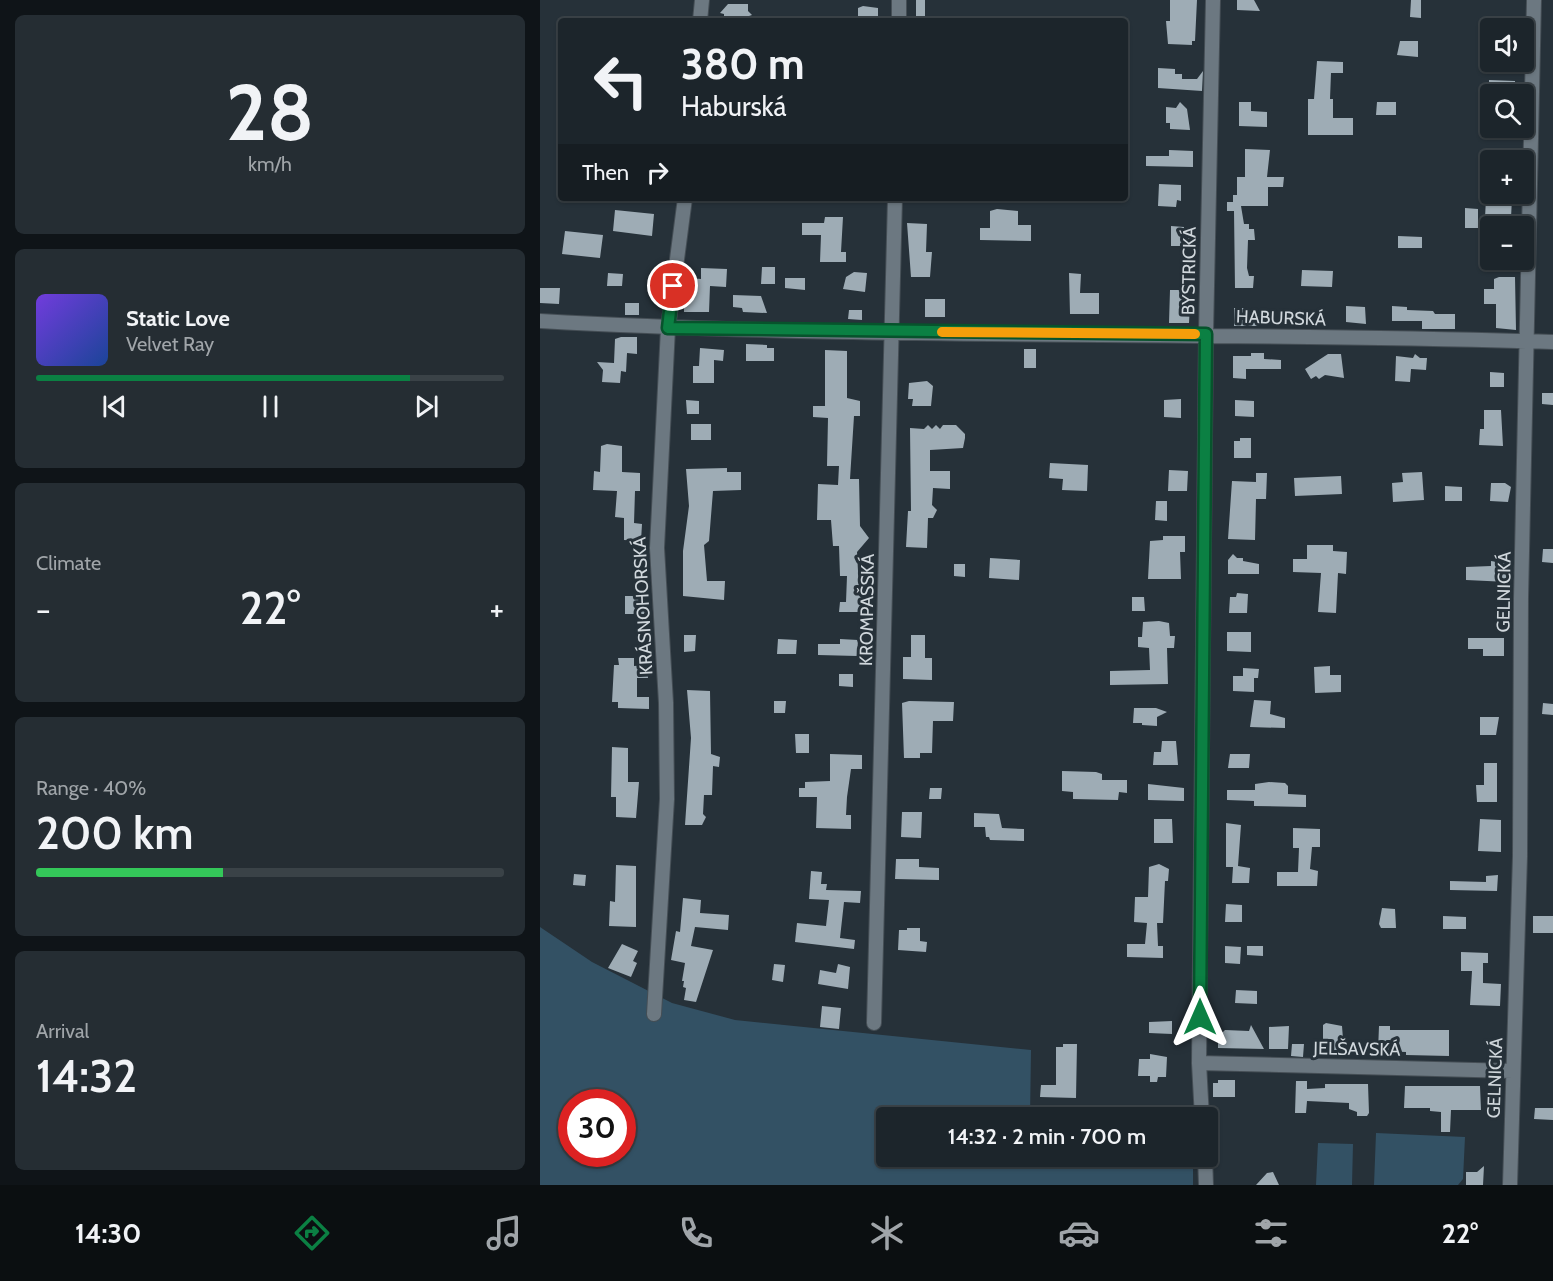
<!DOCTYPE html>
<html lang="en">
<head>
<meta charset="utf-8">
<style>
  body { margin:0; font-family:Cabin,sans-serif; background:#252d33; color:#f1f3f6; height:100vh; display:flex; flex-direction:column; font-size:22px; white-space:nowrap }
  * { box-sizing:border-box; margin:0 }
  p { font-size:20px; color:#a0a5a9 }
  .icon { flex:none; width:33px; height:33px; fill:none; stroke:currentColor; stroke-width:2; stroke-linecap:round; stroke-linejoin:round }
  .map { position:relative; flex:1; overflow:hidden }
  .panel { display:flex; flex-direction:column; gap:15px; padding:15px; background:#0f1418; width:540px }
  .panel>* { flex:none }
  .hud { position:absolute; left:18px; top:18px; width:570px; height:183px; border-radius:6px; box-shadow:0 2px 4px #0004,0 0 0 2px #3a4247; background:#1c252b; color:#f1f3f6; overflow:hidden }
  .buttons { position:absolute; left:940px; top:18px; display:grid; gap:12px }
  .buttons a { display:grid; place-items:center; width:54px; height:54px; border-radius:6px; background:#1c252b; box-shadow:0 2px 4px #0004,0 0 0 2px #3a4247; font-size:30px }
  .speed { position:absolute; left:18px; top:1089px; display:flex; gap:12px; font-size:30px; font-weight:700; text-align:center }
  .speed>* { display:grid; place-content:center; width:78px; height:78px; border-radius:50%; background:#1c252b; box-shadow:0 2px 4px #0004,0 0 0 2px #3a4247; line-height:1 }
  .speed .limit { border:9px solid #d22; background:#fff; color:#111 }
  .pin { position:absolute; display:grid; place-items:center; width:51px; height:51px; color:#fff; margin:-26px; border:3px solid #fff; border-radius:50%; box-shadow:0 2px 6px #0007 }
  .me { position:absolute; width:66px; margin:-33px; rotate:0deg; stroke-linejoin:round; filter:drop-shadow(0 0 4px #0008) }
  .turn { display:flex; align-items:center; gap:21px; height:126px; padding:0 24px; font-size:27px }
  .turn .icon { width:78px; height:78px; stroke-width:2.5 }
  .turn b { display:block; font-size:42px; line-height:51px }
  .then { display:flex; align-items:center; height:57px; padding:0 24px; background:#0003; gap:12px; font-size:22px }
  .big { font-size:45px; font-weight:600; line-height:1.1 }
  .panel .widget { flex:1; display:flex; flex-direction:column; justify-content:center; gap:9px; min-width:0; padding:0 21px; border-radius:9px; background:#252d33 }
  .panel .dial { align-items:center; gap:0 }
  .dial b { font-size:78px; line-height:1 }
  .song { display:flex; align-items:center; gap:18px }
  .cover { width:72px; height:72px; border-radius:9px; background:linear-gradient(135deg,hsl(260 70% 55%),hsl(220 70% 35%)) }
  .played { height:6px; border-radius:3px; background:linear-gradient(90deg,#0b8043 80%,#3a4247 80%) }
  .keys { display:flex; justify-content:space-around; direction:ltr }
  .heat { display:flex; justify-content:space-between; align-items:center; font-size:33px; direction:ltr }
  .charge { height:9px; border-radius:4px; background:linear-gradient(90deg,#34c759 40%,#3a4247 0) }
  .trip { position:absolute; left:336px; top:1107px; width:342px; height:60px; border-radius:6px; background:#1c252b; box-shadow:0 2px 4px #0004,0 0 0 2px #3a4247; font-weight:600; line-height:60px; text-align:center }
  .menu { display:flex; height:96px; justify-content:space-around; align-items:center; background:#0b0f11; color:#a0a5a9 }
  .menu .icon { width:42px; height:42px }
  .menu .on { color:#0b8043 }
  .menu b { font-size:27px; color:#f1f3f6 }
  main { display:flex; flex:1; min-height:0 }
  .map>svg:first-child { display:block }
</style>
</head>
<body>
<main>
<section class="panel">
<div class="widget dial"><b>28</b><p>km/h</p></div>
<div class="widget">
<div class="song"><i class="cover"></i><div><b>Static Love</b><p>Velvet Ray</p></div></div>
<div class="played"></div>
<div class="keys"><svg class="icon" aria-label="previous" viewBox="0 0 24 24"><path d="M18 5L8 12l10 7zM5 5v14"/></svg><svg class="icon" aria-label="pause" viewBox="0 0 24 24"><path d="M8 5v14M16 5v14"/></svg><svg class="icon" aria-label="next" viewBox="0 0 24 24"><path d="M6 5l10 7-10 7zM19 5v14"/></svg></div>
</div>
<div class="widget"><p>Climate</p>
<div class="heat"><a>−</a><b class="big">22°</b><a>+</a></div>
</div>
<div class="widget"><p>Range · 40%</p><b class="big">200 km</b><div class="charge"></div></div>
<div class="widget"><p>Arrival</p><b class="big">14:32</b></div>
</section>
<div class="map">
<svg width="1013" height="1185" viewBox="0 0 1013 1185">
  <rect width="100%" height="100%" fill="#263139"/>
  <path fill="#335164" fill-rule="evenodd" d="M0,927L52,962L132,1003L195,1020L491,1050L490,1117L346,1118V1156L653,1157V1185H0ZM32,1102H82V1154H32Z
    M836,1133L925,1137L923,1179L918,1185H834Z
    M778,1143L813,1144L812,1185H776Z"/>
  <path fill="#9eacb5" d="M376,0H385V21H376Z
    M630,0H657L655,41H652V45L628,44L626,21H630Z
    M697,0H714L720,11L697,10Z
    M871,0H881V18L870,17Z
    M188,4H208V11L212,15L206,17V21H184V14L180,13Z
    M323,6L338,8V21H318V8Z
    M860,41H878V57L857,55Z
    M777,61L803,62V73H791L790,99H793V118H813V135H768V99H774Z
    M618,68L635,69V74H642V79H657L663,71L662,91L618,88Z
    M949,80L975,81V94H949Z
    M640,102L647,109L650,130L630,129V123H626V107L636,108Z
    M699,102H711V111L727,112V127L699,126Z
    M837,102H856V115H836Z
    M705,149L730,150L727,177H744L743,187H728V206H701L704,224H709V229H714L715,240H708L707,268L709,276H714L713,288H695L694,211H687V202H693V195H697V177H705Z
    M629,150L653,151V167L606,166V156H629Z
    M619,184L641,185V201L637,200L636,207L618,206Z
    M946,198H972L971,218H945Z
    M925,208L938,209V228H925Z
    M457,209L478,211V225H491V241L440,240V228H450V211Z
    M75,210L114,214L112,236L73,231Z
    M285,217H303L301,252H306V262H280L281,235H262V223H284Z
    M367,223L387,224L386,252H392L390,277H371Z
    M631,226L644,227V231H651V246H631Z
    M25,231L63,235L60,258L22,254Z
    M858,236L882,237V248H858Z
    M222,267H235V284H221Z
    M161,268L187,269L186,287L170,286L169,312H144V295H150L151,278L161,279Z
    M762,270L793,271L792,287L761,286Z
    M314,272L327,273L325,292L303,289L306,277Z
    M68,273L83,274L82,286H67Z
    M529,273L541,274L540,293H559V314H530Z
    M959,277H975L976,330L956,328V304H944V289H954V279Z
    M245,278H265V290L245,288Z
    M0,288H20L19,304L0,303Z
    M630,290H642V303L650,304L649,323H629Z
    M193,295L221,296L227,313L203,312L202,308L193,307Z
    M385,299H405V317H385Z
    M85,303H99V315H85Z
    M806,306L825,307L826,324L806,322Z
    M852,306L867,307V310L893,311L895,314H915V329H882V321H852Z
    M694,308H708L709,313L719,314V326H694Z
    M309,310H322V320L308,319Z
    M81,337H97V354L87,353L86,372L81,371L80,383L62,382L63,370L57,362L74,363L75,339Z
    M206,344L227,345V348H234V361H206Z
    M160,348L184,350L183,361L174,360V383H153V366H159Z
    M484,349H496V368H484Z
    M285,350L307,351V398L320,401V416H314L310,479H319L320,526L329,538L317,552L319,590H324V612H299L300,602H306L307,576H300L299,546H293L291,520H277L278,484L298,485L299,466H287L288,418L273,417V406H285Z
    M711,353H724V359L741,360V369H706V379L693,378V356H711Z
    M788,354H801L804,378L785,375L779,379L776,376L771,379L765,369Z
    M875,354L880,358H887L886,370L871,369L870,382L855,381L856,356L873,358Z
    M950,372L964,373V387H950Z
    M387,381L393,386L391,406H372L373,399H368L369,383Z
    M1002,393H1013V405L1002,404Z
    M641,399V418L624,417V400Z
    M146,400L159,401V414H147Z
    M695,400L714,401V417L695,416Z
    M944,410H961L963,446L939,445L940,429H944Z
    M151,424H171V440H151Z
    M388,425L392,429L396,425L400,429L403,425H416L425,434V438L423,448L390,450V471H410V489L393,488L392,505L397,510L393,518H388L387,548L366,547L368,511H371L370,428L384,429Z
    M700,438H711V458H694V441H700Z
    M67,444L82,446V472L100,473V491H95L94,523L102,524L101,541L84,540V518L75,517L77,491L53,490L54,471L60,472L61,446Z
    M510,463L548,465L547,491L522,490L523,479L509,478Z
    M187,468V472H201V490L173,491L169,541L164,545L167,581H185L184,600L143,596V551L149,506L146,469Z
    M629,470L648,471L647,491H628Z
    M882,472L884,500L853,502L852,483L863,482L862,473Z
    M716,473H727L726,499H716L715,540L688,539L692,481L716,482Z
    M801,476L802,494L755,496L754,478Z
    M951,483H965L971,487L968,502L950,501Z
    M905,486L922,487V501H905Z
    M616,501H627V521L615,520Z
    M623,536H645V552H640L641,579H608L610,541L623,540Z
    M767,545H793V551L807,552L806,574L798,573L796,613L778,612L781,573L753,572V559H767Z
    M1003,549H1013V563L1002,562Z
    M693,554L697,558H703V561L719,564V574H688V560Z
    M450,558L480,560L479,580L449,578Z
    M951,561L968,564V582L926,580V567L951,566Z
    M414,564H425V577L414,576Z
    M697,593L708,594L707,613H689L690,597H696Z
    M85,596H104L106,605L104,614H85Z
    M592,597H604L605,611H592Z
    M619,621L629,623L630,636H635L634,648H627L628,684L570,685V671L610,670L609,648L598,647V637H602L603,622Z
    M687,632H711V652L687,651Z
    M144,635H156L155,651L144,652Z
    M371,635H385V658H392V680L363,679V657H371Z
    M928,638H964V656H943V649H928Z
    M238,639L257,640L256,654H237Z
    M300,639L318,640L317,656L278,655V644H300Z
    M78,658H94V666L107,665L108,678H97V697H109V709L78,708V702H72L74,665H79Z
    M790,666V675H801V692L775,693L774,667Z
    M703,668L719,669L718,678H714V692L693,691V676H703Z
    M299,674H313V687L299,686Z
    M147,690L170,691L171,754L180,757L179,767L173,766L172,795H164L163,814L166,817L162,825H145L151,738Z
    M714,700L731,701L730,714L745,718V728L710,727Z
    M234,701H246L245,713H234Z
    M369,701L414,702L413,721H393L392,753H380V758H364L362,703Z
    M1003,703L1013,704V715L1002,714Z
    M594,708H616L627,712L617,717V726L602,725V723H593Z
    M940,717H959L956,735H940Z
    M255,734H269V753H256Z
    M622,741H636L638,765H613L614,752H621Z
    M72,747L88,748V782H99L96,818L76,817V797H71Z
    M290,754L322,755V769H311L307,797L306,815H311V829L276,828L277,797H259V788H265V782L290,781Z
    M690,754H710L709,768H688Z
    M944,763H957V802H937L936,785H944Z
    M522,771L556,772L562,774V780H587V793L579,792L578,800L533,799V792L522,791Z
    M729,782L745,783L748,786V794L766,795V807L714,806V801L687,800V790H715V784Z
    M608,784L644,788V801L608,800Z
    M390,788H402L401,799H389Z
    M362,812H382L381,838L361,837Z
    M434,813L459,814L462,828L484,829V841L450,840L449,837H446L445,827H434Z
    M614,819H632L633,843H614Z
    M940,819L961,820V852L938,851Z
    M686,823L701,825L698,866L710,868L709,883H692L693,867H686Z
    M753,828L780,829V847H772L770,869L778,871L777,886H737V872H758L759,848H753Z
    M356,859H379V867L399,868V880L355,879Z
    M619,864L629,869L628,881H625L623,923H617L618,946H623V958L587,957V944H605L607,923L594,922L595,897H608L609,867Z
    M76,865L96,866V927L69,926L70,901L75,902Z
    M271,871L282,872L281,884H287L286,890L321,891L320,903L304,902L300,938L315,940L314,949L255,942L257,923L286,926L289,900L269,899Z
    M34,874L46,875L45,886L33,885Z
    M958,875L957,891L910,890V881L946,882V876Z
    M143,898L161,900L160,913L189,915L188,930L155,927L151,946L173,950L156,1002L144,1000L146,988L143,987L144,981H142L145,963L131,960L136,931L140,932Z
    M686,904L702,905V922H685Z
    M842,908L855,909L856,928H841L839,924Z
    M903,916L926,917V929H903Z
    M993,916H1013V933H993Z
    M367,928H380V941L387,942L386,952L358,950L359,930H367Z
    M82,944L98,951L93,961L97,963L91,977L68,968Z
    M685,946L701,947L700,964L685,963Z
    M707,946H723V956L707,955Z
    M921,952L948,953V963H943V983L961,984L960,1006L930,1005L932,971H921Z
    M234,964L245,965L243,982L232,980Z
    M298,964L310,967L308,989L278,984L280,970L296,973Z
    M696,990L717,991V1004L695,1003Z
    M282,1006L301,1008L299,1029L280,1027Z
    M632,1021V1034L609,1033V1022Z
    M786,1023L802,1026L804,1052H783V1025Z
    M711,1025L724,1049L678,1048V1032H683L685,1030L709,1031Z
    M749,1026L748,1049H729V1027Z
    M839,1026H850V1030H909V1056L866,1055V1052L838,1051Z
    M523,1044H537L536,1098L500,1097L501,1085H516V1047H523Z
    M752,1044H764L763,1057L751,1056Z
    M610,1054L627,1057L626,1077H618L617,1082H610V1076H598L599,1059H610Z
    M678,1080H695V1097H673V1083H678Z
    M756,1081H767V1089L785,1088V1084H828L829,1113L827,1116H817V1112L809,1109V1103L767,1101L766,1113H755Z
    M865,1086H940L941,1110H911L910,1132H901V1112L890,1111V1108H864Z
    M995,1108H1013V1120L994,1119Z
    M944,1166L943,1185H926V1172H937Z
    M733,1172L739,1185H716L727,1173Z"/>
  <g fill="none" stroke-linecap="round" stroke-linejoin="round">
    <g stroke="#454e55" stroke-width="16">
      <path id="minor" d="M160,21L162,0
        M359,21V0
        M0,321C337,340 676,331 1013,342
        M114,1014L127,799L126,703L117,548L128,328L145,198
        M334,1023L355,198
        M659,1063L973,1071
        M662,1118L659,1063L666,334L673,0
        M665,1156L666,1185
        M970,1185L980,856L981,598L994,0"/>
    </g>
    <use href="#minor" stroke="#6c7881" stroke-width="14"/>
  </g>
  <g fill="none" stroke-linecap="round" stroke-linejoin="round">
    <g stroke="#07532c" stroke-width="15">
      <path id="route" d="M133,286L128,328L666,334L660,1017"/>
    </g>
    <use href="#route" stroke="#0b8043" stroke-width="10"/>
    <path stroke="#f59e0b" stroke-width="10" d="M402,332L655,334"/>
  </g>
  <g text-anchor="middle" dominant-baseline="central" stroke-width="6" stroke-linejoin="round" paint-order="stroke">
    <g font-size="18" fill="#d0d7dc" stroke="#263139">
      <text transform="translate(649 271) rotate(-89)">BYSTRICKÁ</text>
      <text transform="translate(741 318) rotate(2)">HABURSKÁ</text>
      <text transform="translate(964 592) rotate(-89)">GELNICKÁ</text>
      <text transform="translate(103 606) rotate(-93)">KRÁSNOHORSKÁ</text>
      <text transform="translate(327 610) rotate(-89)">KROMPAŠSKÁ</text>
      <text transform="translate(817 1049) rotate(1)">JELŠAVSKÁ</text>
      <text transform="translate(955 1078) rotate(-88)">GELNICKÁ</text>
    </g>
  </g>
</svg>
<div class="buttons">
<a><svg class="icon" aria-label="sound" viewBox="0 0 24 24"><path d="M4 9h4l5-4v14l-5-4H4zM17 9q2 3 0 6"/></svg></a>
<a><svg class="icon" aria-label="search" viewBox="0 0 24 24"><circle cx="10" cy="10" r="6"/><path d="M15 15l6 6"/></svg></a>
<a>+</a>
<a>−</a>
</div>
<div class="speed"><div class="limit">30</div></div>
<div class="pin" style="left:133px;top:286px;background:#d93025"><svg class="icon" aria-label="arrive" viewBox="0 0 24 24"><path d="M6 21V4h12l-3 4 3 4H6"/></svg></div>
<svg class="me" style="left:660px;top:1017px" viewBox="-20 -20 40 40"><path d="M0-17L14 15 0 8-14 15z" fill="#0b8043" stroke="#fff" stroke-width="4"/></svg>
<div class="trip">14:32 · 2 min · 700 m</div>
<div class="hud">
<div class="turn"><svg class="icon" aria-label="left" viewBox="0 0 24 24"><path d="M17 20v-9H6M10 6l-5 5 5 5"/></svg><div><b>380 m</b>Haburská</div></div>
<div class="then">Then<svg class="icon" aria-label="right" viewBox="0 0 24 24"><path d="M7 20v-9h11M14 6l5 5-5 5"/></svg></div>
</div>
</div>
</main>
<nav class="menu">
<b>14:30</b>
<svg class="icon on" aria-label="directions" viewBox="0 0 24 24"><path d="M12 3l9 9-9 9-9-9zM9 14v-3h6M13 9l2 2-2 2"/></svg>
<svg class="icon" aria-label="music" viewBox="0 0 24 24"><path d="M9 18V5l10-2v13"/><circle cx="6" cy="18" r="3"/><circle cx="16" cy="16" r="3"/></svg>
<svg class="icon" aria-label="phone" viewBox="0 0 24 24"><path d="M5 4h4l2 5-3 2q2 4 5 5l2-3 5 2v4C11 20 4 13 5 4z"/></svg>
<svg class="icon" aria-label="climate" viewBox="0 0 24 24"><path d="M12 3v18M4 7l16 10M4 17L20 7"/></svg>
<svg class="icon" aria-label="car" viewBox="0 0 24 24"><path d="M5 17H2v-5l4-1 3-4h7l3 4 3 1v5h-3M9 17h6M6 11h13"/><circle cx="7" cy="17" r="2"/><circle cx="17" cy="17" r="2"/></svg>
<svg class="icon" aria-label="filters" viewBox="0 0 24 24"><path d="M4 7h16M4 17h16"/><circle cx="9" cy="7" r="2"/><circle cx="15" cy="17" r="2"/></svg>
<b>22°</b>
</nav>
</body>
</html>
